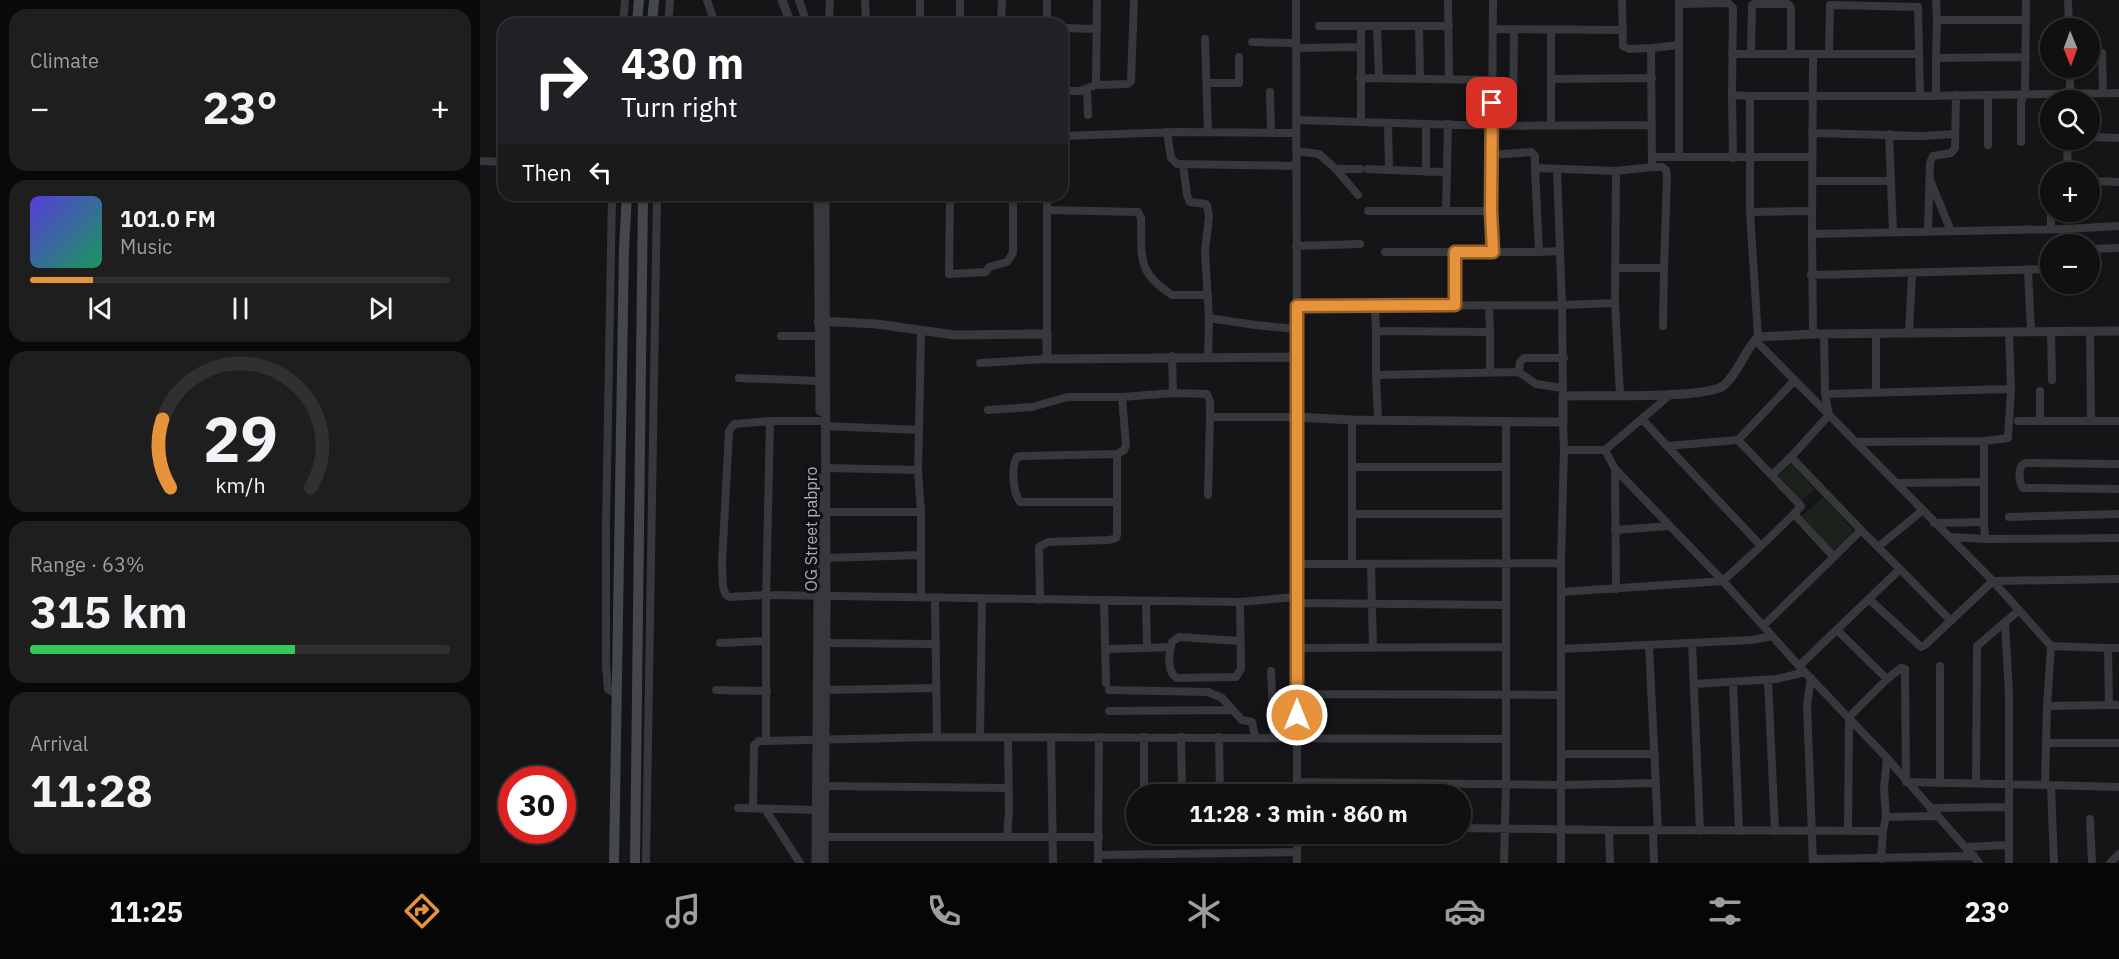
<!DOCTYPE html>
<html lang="en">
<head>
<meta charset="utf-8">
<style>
  body { margin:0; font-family:"IBM Plex Sans",sans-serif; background:#1e1e1f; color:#f1f3f6; height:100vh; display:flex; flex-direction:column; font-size:22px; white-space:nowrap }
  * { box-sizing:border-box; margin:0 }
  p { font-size:20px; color:#9c9d9f }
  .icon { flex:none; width:33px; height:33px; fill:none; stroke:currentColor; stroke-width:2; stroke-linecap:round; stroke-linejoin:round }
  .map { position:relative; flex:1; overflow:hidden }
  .panel { display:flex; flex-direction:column; gap:9px; padding:9px; background:#090909; width:480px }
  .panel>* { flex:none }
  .hud { position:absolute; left:18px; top:18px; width:570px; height:183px; border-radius:18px; box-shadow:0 2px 4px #0004,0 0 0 2px #303031; background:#202124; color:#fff; overflow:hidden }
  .needle { width:39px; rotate:179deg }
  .fabs { position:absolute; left:1560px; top:18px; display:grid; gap:12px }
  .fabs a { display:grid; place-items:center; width:60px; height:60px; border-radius:50%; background:#101011; box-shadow:0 2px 4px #0004,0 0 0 2px #303031; font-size:30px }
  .speed { position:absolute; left:18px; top:766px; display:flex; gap:12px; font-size:30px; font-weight:700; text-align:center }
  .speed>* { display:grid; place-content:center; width:78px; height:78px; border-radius:50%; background:#101011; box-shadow:0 2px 4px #0004,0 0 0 2px #303031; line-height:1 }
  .speed .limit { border:9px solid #d22; background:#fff; color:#111 }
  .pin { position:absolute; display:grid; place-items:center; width:51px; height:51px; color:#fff; margin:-26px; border-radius:12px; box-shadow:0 3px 9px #0006 }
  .me { position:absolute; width:66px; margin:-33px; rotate:0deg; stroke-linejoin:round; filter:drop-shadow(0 0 4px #0008) }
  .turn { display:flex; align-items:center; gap:21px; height:126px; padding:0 24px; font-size:27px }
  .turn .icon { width:78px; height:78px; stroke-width:2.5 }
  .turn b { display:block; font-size:42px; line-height:51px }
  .then { display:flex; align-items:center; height:57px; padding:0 24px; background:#0003; gap:12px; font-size:22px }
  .big { font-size:45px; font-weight:700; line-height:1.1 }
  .panel .widget { flex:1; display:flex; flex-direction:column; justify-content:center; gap:9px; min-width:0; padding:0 21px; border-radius:18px; background:#1e1e1f }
  .panel .dial { align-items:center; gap:0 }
  .dial svg { height:156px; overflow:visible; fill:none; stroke:#303031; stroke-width:7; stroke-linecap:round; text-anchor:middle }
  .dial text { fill:#f1f3f6; stroke:none }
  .song { display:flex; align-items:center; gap:18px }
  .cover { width:72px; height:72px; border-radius:9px; background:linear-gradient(135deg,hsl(250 70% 55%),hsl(150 70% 35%)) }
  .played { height:6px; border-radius:3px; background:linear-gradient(90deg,#e7933c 15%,#303031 15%) }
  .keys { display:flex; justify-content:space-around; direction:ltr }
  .heat { display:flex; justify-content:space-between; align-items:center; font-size:33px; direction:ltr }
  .charge { height:9px; border-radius:4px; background:linear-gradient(90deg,#34c759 63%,#303031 0) }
  .trip { position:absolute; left:646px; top:784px; width:345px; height:60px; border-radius:30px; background:#101011; box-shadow:0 2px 4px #0004,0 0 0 2px #303031; font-weight:700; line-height:60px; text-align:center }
  .tabs { display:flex; height:96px; justify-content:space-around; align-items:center; background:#060607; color:#9c9d9f }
  .tabs .icon { width:42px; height:42px }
  .tabs .selected { color:#e7933c }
  .tabs b { font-size:27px; color:#f1f3f6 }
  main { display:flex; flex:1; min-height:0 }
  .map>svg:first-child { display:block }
</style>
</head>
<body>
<main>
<section class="panel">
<div class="widget"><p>Climate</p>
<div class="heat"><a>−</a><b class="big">23°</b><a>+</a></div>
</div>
<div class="widget">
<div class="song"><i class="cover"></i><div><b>101.0 FM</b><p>Music</p></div></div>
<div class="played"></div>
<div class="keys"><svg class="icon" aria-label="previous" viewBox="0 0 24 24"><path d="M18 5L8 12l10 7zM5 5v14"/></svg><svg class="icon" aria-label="pause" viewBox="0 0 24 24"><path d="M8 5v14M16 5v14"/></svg><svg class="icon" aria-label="next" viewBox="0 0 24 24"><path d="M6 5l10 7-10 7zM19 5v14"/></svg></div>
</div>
<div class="widget dial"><svg viewBox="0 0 100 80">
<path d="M14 69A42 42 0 1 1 86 69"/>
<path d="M14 69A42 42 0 0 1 10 34" stroke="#e7933c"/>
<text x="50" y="56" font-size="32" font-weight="700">29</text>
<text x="50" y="72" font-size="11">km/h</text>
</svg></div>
<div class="widget"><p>Range · 63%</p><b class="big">315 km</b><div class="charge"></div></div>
<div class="widget"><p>Arrival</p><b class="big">11:28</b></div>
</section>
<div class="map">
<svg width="1639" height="863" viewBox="0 0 1639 863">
  <rect width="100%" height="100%" fill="#151517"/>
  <path fill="#1b211b" d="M1312,464L1334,490L1321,501L1299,475Z
    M1343,497L1374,531L1353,551L1322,516Z"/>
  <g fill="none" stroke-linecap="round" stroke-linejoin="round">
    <path stroke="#36383c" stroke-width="8" d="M227,0L235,24
      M319,0L327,24
      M385,0L386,21
      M440,0V23H521
      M816,0L817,357
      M968,0L969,79
      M1013,0L1012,126L1172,125
      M1199,0V4L1248,3L1253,8L1252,95L1270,96V212L1278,337
      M1456,0L1457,20H1546
      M1588,0L1589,28
      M1199,4V157
      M1457,20L1456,58L1546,57
      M349,22L350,0
      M480,23V0
      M143,24L145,0
      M188,24L190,0
      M349,24V22L416,23
      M416,24L440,23
      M521,24L522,0
      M567,24V0
      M839,26H969
      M881,26V122
      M897,26L899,78
      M939,26L940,79
      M582,28L617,29
      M1013,29L1143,30
      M1071,30V126
      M725,39L728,132
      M772,42L816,43
      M816,48L881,47
      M1171,48L1199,45
      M1622,53L1623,93
      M1252,54H1439
      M1271,54L1272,5L1274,4H1308L1311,8V54
      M1349,54L1350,5L1438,7L1440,96
      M1590,68V100
      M880,78L1012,80
      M1071,79L1172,78
      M727,83H759V57
      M616,85L617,0
      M607,89L608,115
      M582,91H600L616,85L648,84L651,81L654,0
      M790,92L791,133
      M1252,95L1253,158
      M1508,95V145
      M1270,96H1440L1639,93
      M1456,96V58
      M816,120L1012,126L1011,211H888
      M908,123L909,170L967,172
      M1033,126L1034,29
      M687,132L691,158L697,164L816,166
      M1332,133L1442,136L1475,134
      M1409,134L1413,232
      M582,136L696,132L816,133
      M1610,137L1639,138
      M1541,142V101L1545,94L1546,0
      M816,151L839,154L856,169L878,195
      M1011,155L1051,152L1055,156V168
      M1172,157H1332
      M0,161L24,162
      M703,164L707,195L710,202L726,204L727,206L729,216L725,252L729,318L728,357
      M1172,167H1182L1186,170L1187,175L1184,268
      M856,169H880
      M888,169L909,170
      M1077,169L1080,251
      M946,172V124
      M1587,172L1588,140
      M1450,180L1471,231
      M1332,181H1410
      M1610,181L1639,182
      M132,195L126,525V666L128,689L137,695
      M470,195L469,274L506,272L509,267L527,262L533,253V195
      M567,210L658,212L661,218C662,257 656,272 692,295H728
      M966,211L968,124
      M1011,211L1013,252
      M1270,212L1332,211
      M1571,212V229
      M1584,229L1639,226
      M1448,232L1450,163L1453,156L1471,153L1475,148L1476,95
      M1332,234L1333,54
      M816,246L880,244
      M1610,249L1639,248
      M905,252H1059
      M975,252V305
      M1135,268H1184L1183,326
      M1548,271L1551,331
      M1331,275L1570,269
      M1135,303L1136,171L1172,167L1171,48L1149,49L1143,46L1142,0
      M895,305L896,331
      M1009,305L1010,332L896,331V375L1039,372L1040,362L1044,358H1084
      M817,306L1082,305L1080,251L1059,252L1055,168L1136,171
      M729,318L775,325L817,329
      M1571,331L1572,380
      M1610,331L1611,421
      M1010,332V372
      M1429,333L1432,274
      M567,334V195
      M1333,334L1332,234L1584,229L1585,244
      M1396,334V393
      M301,336H338
      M1275,340L1513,581L1571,646L1567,706L1629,705L1628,648L1571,646
      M692,356L693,393L727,394L730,401V417H817V795
      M500,363L567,359
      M1039,372L1056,384L1083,388
      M896,375L898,420
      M259,378L339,381
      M1560,391V421
      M1345,394L1531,389L1529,332
      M1083,396L1082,305L1135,303L1140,395
      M508,410L552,407L588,397H642L693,393
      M1162,419L1187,446L1258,440L1321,506L1314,514L1354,557L1381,530L1311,457L1292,475
      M290,421L254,424L249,431L242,564L243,587L246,595L250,597L286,595L760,602L816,597
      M1538,421H1639
      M1083,422L1084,450H1125L1191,394
      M346,426L439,430L438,470
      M439,430L441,332
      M1258,440L1315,380
      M1375,442L1504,441L1528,438L1531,389
      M1187,446L1281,546L1314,514
      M1125,450L1135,469L1243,581L1319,666L1420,569L1381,530
      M1311,457L1349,415L1345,394L1344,334
      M1639,464L1546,463L1542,465C1538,471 1539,482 1543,488L1639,489
      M872,467H1026
      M346,468L438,470L441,512
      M1135,469L1136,589
      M1417,483L1504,482V441
      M728,495L730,417
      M637,502H540C533,493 531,468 537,457L542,456L637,454L644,450L646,445L642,397
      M345,512H441V598
      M872,514H1026
      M1529,517L1639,514
      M1504,522L1505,539
      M1454,523L1504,522V482
      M1135,530L1190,526
      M1470,537L1505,539L1639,538
      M1398,547L1443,510
      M346,558L441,555
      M816,564L1081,563
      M872,564V420
      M891,564L893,648
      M1420,569L1471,621
      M1081,592L1243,581L1281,546
      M455,599L457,737
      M1389,599L1441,647L1445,645L1513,581L1639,579
      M560,600L559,547L568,542L629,540L636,538L637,535V454
      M624,600L626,683
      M666,601L667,648L691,647
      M816,603L1026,605
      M1525,622L1529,694V863
      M1283,626L1354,557
      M1357,630L1407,679L1369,717L1368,831
      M759,641L699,637L692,642C689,653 686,672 697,678L756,677L761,669L760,602
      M240,643L286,641
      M345,643L456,644
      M1212,643L1220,831
      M1169,645L1178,830
      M816,648L1026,647
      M1628,648H1639
      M625,649L667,648
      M1081,649L1272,640L1292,636
      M1319,666L1407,758L1499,863
      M1460,666V783
      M791,671L794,737
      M1331,678L1327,704L1333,863
      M1407,679L1421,668L1425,669L1426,782L1565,785L1567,706
      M1288,680L1295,831
      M1253,682L1259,831
      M1214,684L1297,679L1325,672
      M236,690L287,691
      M345,690L456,688
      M629,690L728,692L742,698L762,720L772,722L775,737
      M817,694L1081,695
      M1629,705H1639
      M629,711L753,710
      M500,737L502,599
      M571,737L573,863
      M701,737L702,795
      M739,737L740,795
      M286,740V600L290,421H340
      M1566,743H1639
      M1081,754H1175
      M817,782L1082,785L1176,783
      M1496,783L1497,646L1538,611
      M1567,785L1639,787
      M345,786L528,788
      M1571,786L1574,863
      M664,795V737
      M258,808L336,810
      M1450,808L1528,807
      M273,809L274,745L279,741L457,737L1026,739
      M285,809L320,863
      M1406,817L1404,789L1407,758
      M1610,819L1612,863
      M981,828L1129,830L1403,831L1406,817L1457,816
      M1129,830L1130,863
      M1173,830L1174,863
      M817,834V863
      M343,837H619
      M527,837L529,812L528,737
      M1486,847L1528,845
      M618,855L619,737
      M1334,859L1494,856
      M1401,859L1403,831
      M166,863L177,195
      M618,863V855L817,852
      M1024,863L1026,784V421
      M1081,863V561L1084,450
      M1630,863L1639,854"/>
    <path stroke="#36383c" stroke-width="9" d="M302,0L311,24
      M338,195L340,411
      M338,321L396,324L475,335L567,334V359L817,357V417L872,420L1083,422V396C1111,395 1225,399 1243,386C1258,374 1264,351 1278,337L1333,334L1639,331
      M336,863L339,478
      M344,863L346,607L345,195"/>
    <path stroke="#44474b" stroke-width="10" d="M157,24L159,0
      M172,24L174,0
      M134,863L144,248L147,195
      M155,863L163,195"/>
  </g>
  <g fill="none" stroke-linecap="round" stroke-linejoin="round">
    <g stroke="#966027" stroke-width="15">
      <path id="route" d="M817,715V306L975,305V252H1013L1011,211L1012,103"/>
    </g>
    <use href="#route" stroke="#e7933c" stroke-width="10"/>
  </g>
  <g text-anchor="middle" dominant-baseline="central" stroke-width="6" stroke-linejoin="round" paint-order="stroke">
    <g font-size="16" fill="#a8aeb6" stroke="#101012">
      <text transform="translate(331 529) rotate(-90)">OG Street pabpro</text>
    </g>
  </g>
</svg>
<div class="fabs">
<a><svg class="needle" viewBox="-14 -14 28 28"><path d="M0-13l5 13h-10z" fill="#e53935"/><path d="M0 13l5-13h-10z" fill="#9c9d9f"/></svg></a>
<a><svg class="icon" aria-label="search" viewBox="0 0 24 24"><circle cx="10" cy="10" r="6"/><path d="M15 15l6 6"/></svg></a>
<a>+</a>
<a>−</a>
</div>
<div class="speed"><div class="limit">30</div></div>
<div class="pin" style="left:1012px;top:103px;background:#d93025"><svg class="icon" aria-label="arrive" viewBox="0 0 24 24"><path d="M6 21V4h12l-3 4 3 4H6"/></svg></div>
<svg class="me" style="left:817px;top:715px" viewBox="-20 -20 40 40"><circle r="17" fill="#e7933c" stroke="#fff" stroke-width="3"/><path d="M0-11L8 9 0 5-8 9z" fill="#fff"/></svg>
<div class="trip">11:28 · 3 min · 860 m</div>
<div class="hud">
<div class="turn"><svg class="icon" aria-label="right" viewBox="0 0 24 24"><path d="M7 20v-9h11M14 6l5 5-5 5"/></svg><div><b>430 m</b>Turn right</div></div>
<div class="then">Then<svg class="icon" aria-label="left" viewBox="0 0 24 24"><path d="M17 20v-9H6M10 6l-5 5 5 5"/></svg></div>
</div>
</div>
</main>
<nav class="tabs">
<b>11:25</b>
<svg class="icon selected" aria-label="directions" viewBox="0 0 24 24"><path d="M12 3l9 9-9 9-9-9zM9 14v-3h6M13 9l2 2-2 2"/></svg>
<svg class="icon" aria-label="music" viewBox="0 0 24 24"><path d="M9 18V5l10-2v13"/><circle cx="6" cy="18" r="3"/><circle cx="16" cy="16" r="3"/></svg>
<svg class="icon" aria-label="phone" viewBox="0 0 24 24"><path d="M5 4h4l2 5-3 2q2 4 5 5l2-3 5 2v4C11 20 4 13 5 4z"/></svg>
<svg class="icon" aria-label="climate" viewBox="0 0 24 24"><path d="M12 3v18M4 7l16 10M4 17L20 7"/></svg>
<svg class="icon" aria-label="car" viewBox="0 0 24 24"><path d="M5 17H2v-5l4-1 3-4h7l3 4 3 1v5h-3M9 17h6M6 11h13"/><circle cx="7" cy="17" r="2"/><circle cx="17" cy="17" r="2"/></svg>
<svg class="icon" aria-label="filters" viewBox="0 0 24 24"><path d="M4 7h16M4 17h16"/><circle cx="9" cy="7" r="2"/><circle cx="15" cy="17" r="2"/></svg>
<b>23°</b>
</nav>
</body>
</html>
